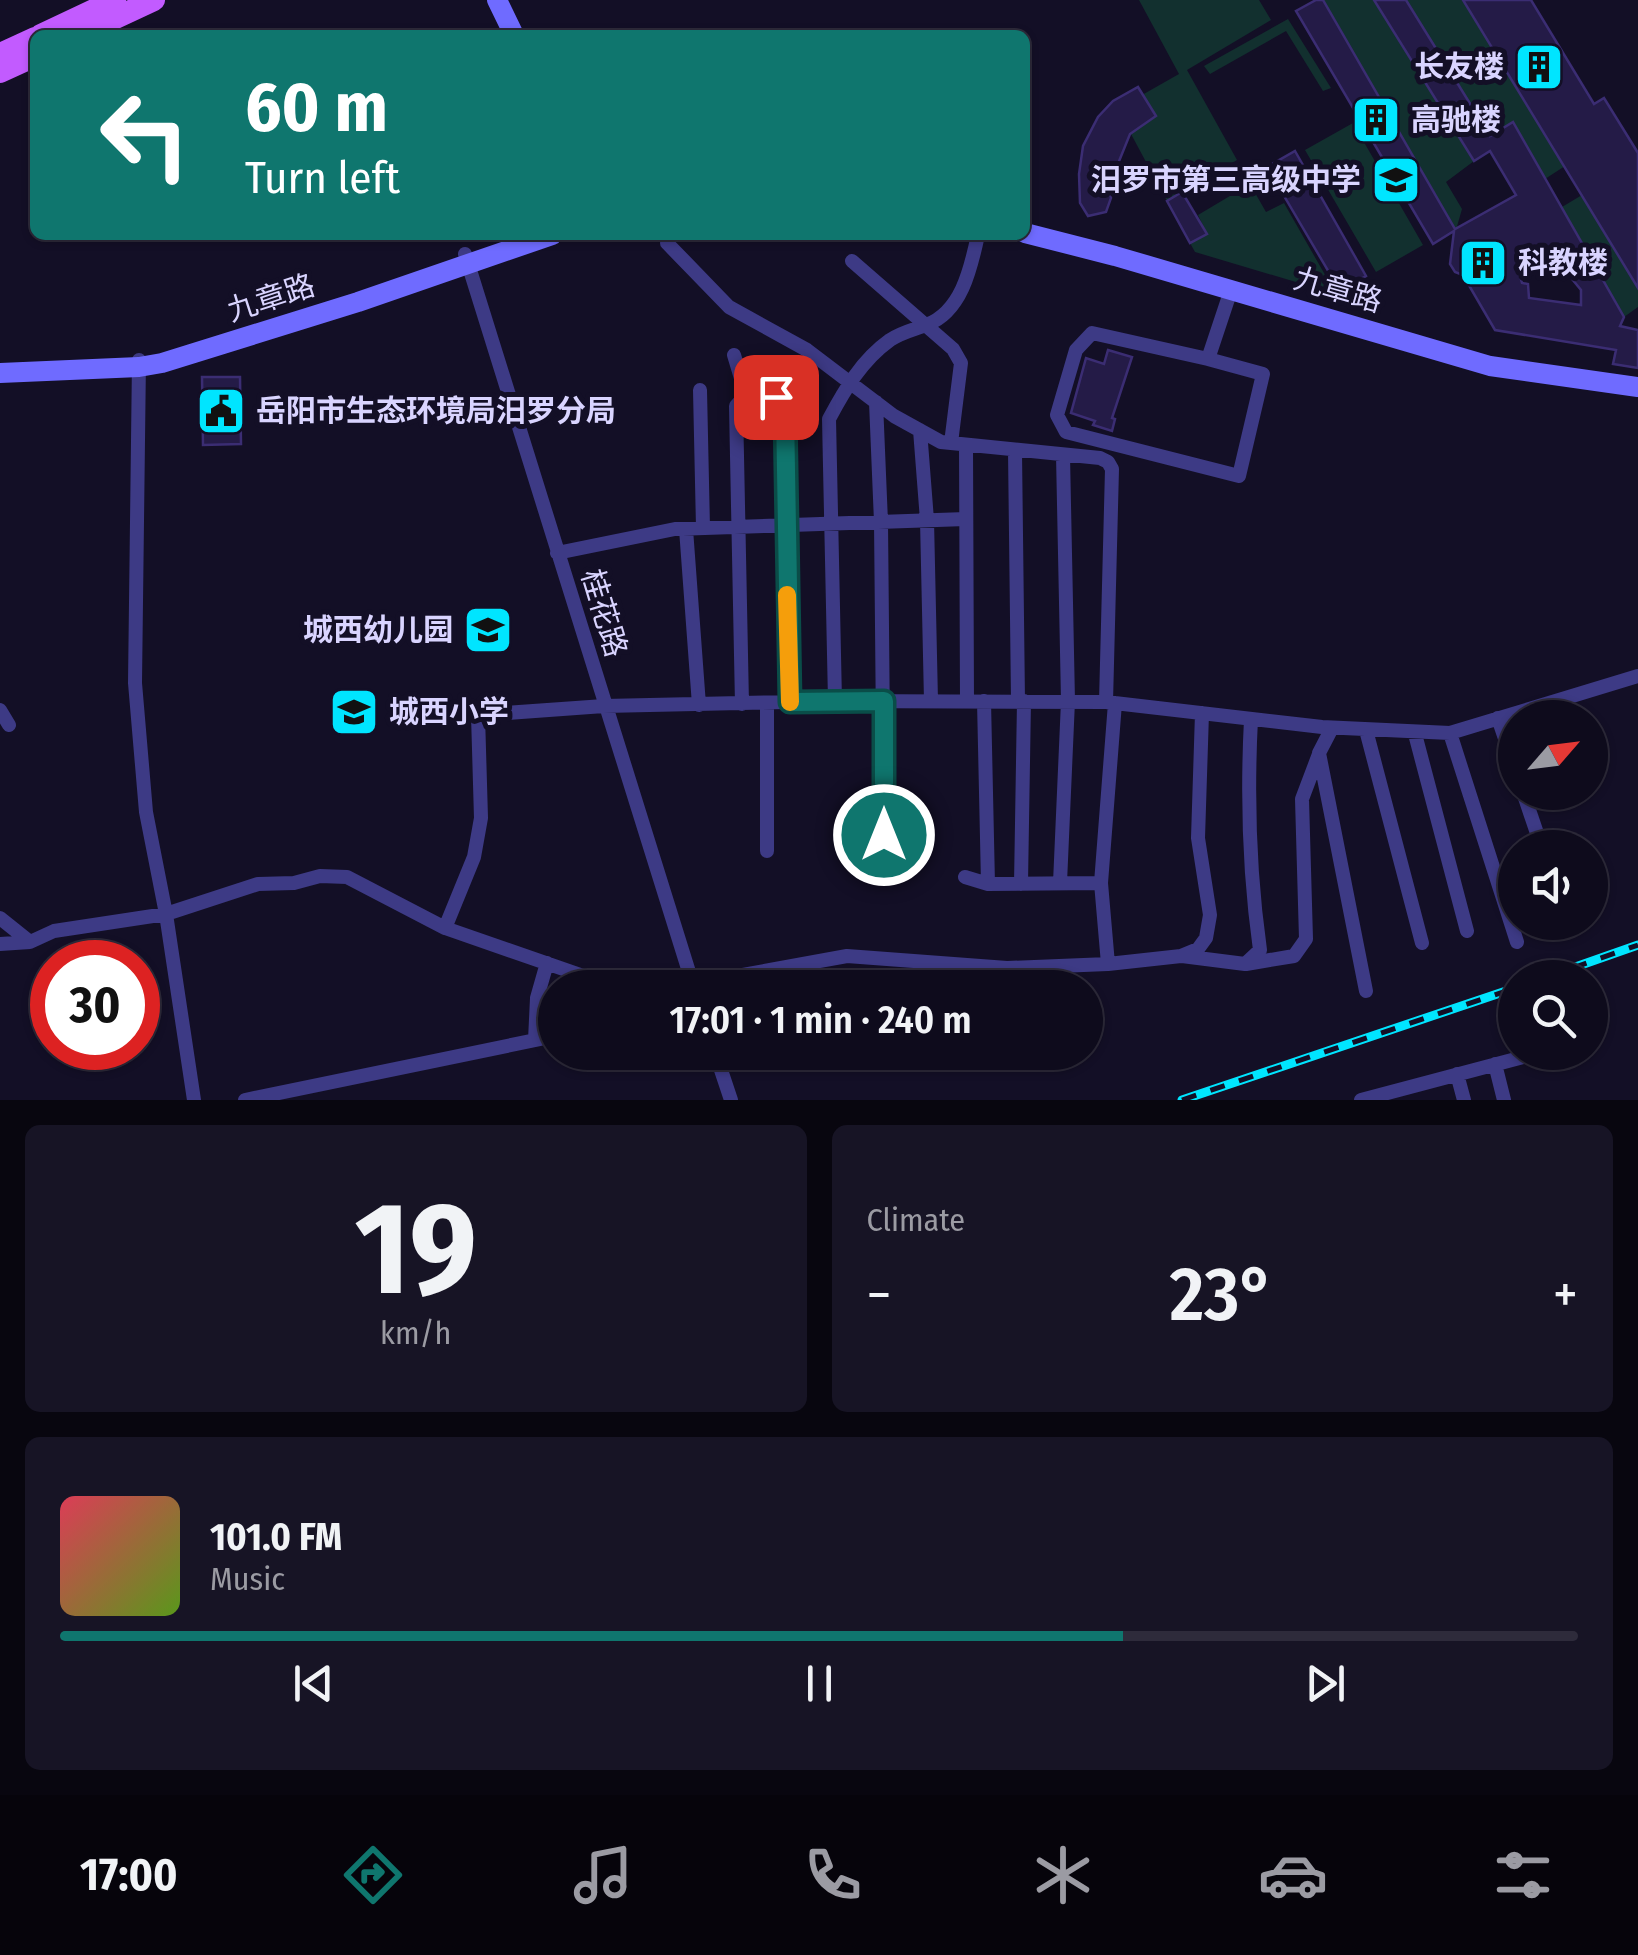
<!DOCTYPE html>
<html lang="en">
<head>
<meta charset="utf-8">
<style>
  body { margin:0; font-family:"Fira Sans Condensed","Noto Sans SC",sans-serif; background:#171425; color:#f1f3f6; height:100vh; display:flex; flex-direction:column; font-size:38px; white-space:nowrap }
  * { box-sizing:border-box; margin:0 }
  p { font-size:32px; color:#9b9ba3 }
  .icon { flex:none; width:55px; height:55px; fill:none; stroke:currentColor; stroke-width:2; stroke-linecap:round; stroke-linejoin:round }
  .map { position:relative; height:1100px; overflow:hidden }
  .sheet { display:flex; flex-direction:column; gap:25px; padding:25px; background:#08060f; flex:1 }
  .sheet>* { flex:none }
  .guide { position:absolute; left:30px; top:30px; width:1000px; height:210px; border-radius:15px; box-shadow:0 2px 8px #0004,0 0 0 2px #2e2b3b; background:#0f766e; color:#fff; overflow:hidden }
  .needle { width:65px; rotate:62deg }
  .buttons { position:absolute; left:1498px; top:700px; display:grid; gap:20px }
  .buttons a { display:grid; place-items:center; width:110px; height:110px; border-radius:50%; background:#0e0b1c; box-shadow:0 2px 8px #0004,0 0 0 2px #2e2b3b; font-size:50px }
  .speed { position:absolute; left:30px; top:940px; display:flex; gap:20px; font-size:50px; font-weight:700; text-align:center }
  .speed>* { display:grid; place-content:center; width:130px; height:130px; border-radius:50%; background:#0e0b1c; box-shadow:0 2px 8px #0004,0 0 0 2px #2e2b3b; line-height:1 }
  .speed .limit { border:15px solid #d22; background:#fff; color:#111 }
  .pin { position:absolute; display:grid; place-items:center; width:85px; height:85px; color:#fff; margin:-42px; border-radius:20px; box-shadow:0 5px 15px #0006 }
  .me { position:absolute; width:110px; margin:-55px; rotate:0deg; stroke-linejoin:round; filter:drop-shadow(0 0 8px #0008) }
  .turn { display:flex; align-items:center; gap:35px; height:210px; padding:0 50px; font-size:45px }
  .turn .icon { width:130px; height:130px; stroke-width:2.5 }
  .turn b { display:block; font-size:70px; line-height:85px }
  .big { font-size:75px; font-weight:600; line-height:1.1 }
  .sheet .card { flex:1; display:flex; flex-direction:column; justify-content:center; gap:15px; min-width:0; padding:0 35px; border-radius:15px; background:#171425 }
  .sheet .dial { align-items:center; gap:0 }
  .dial b { font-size:130px; line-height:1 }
  .song { display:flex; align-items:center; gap:30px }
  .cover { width:120px; height:120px; border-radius:15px; background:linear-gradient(135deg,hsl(350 70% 55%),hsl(90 70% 35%)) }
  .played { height:10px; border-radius:5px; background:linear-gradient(90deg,#0f766e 70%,#2e2b3b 70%) }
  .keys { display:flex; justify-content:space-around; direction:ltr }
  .heat { display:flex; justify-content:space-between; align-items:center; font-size:55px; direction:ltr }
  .sheet .tiles { flex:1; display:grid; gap:25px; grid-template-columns:1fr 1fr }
  .card:last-child { grid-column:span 2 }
  .trip { position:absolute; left:538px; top:970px; width:565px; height:100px; border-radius:50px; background:#0e0b1c; box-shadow:0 2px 8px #0004,0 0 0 2px #2e2b3b; font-weight:600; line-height:100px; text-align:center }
  .dock { display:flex; height:160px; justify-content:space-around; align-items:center; background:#06040b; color:#9b9ba3 }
  .dock .icon { width:70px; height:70px }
  .dock .selected { color:#0f766e }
  .dock b { font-size:45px; color:#f1f3f6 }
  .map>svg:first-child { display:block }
</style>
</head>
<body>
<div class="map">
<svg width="1638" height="1100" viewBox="0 0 1638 1100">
  <rect width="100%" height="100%" fill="#130f26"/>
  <path fill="#12302f" d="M1139,0H1259L1271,20L1187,70L1237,160L1167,201L1131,134L1141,124L1142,95L1179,74Z
    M1323,0H1374L1474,161L1446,182L1462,209L1456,230Z
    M1406,0H1463L1565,166L1545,179L1513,122L1490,136Z
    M1288,19L1331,88L1323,91L1286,31L1210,74L1204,66Z
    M1353,123L1423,245L1376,272L1305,150Z
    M1250,184L1266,212L1284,203L1336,294L1195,252L1190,243L1207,234L1198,215Z
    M1582,195L1638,288V307L1624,317L1562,207Z"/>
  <path fill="#241b47" stroke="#3b2d73" stroke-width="2.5" fill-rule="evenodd" d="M1316,0H1323L1455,229L1516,195L1490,151L1474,161L1374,0H1406L1490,136L1513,122L1624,317L1620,326L1638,330V368L1613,364L1616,350L1495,330L1463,275L1455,272L1450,264L1454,231L1433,244L1296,11ZM1552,246L1563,257V264L1571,270L1572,279L1581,290V305L1529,298L1528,284L1522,283L1517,265Z
    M1463,0H1531L1594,104L1604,98L1638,153V288Z
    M1138,87L1156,116L1130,134L1109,186L1111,198L1106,212L1088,216L1080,203L1079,174L1083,146L1098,117L1113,101Z
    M1295,151L1366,276L1340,291L1267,167Z
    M1182,192L1207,234L1190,243L1167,201Z
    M1108,350L1132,357L1112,418L1115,419L1112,431L1093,425L1095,421L1071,413L1086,358L1104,364Z
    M202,377H240L241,444L203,445Z"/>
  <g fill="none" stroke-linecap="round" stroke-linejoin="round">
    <path stroke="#3d3a85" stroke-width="14" d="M667,243L729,307L807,350L894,416L941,442L1100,458L1108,462L1112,469L1106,702
      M465,254L694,988
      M852,261L953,349L961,363L951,443
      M734,355L746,395L776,397L785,412L790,702
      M1208,359L1092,333L1076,350L1057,415L1066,432L1239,476L1263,374L1208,359L1231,290
      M139,360L135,683L146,812L166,914L194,1100
      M700,390L703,528
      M876,402L881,522L884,835
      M920,430L927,520L931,701
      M966,445L967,701
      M1015,451L1018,701
      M686,529L699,705
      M557,553L675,529L966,519
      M835,701L829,419C845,389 862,360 890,340C902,332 913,330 926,325C962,312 971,267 978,235
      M984,701L988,884
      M742,704L736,406L746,395
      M0,710L9,725
      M1498,718L1515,768
      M1332,728L1319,753L1366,991
      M1366,730L1422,943
      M1450,733L1517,942
      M1415,734L1467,931
      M1523,792L1542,848
      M767,851V703
      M965,877L988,884L1101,883
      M1060,883L1068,701L1063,455
      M1021,884L1024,701
      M0,918L30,942L54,931L166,914L258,884L294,883L320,876L347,877L445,928L618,988
      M1567,922V924
      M445,928L474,857L481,818L478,715L604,706L835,701L1106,702L1322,727L1450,733L1638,676
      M0,944L30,942
      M1182,956L1245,964L1260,950C1249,872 1247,797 1251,719
      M1108,964L1101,883L1115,703
      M1246,964L1294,956L1306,939L1302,799L1319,754
      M693,984L847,956L1007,968L1108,964L1181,956L1198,949L1206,938L1210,915L1198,838L1202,713
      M535,1040L537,998L547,963
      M715,1052L731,1100
      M1495,1064L1504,1100
      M1457,1074L1464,1100
      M245,1100L555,1036
      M1361,1100L1527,1056"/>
    <path stroke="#6f6bff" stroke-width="20" d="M497,0L514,35
      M1025,233L1115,256L1490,366L1638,387
      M0,373L139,367L162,363L358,302L552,235"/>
    <path stroke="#c25bff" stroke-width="22" d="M41,35L115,0
      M79,35L154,0
      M0,54L35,38
      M0,72L35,56"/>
    <g stroke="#00e5ff" stroke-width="9">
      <path id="rail" d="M1544,978L1638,945
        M1182,1100L1515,988"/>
    </g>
    <use href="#rail" stroke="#130f26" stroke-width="5" stroke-dasharray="15" stroke-linecap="butt"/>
  </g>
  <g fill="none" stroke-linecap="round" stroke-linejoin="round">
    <g stroke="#0a4d48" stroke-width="25">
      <path id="route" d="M776,397L785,412L790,702L884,701V835"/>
    </g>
    <use href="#route" stroke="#0f766e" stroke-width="18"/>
    <path stroke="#f59e0b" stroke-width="18" d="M787,595L790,702"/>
  </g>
  <defs>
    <g id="building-square" transform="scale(2.5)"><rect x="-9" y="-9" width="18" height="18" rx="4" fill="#00e5ff" stroke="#130f26"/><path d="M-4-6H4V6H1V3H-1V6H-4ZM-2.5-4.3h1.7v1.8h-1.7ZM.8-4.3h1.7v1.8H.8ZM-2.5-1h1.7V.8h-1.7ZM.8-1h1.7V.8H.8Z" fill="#111"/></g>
    <g id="school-square" transform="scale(2.5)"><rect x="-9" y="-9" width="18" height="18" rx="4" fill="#00e5ff" stroke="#130f26"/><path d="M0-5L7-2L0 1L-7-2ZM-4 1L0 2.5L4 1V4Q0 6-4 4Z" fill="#111"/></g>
    <g id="civic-square" transform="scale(2.5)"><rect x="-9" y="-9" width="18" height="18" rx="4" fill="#00e5ff" stroke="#130f26"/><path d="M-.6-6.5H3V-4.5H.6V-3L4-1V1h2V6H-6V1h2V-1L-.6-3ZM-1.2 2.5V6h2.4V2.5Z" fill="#111"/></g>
  </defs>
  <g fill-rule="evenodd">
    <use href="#building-square" x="1539" y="67"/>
    <use href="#building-square" x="1376" y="120"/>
    <use href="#school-square" x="1396" y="180"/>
    <use href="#building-square" x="1483" y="263"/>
    <use href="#civic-square" x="221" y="411"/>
    <use href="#school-square" x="488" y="630"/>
    <use href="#school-square" x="354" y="712"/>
  </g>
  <g text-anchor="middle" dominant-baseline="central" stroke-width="10" stroke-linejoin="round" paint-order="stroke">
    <g font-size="30" font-weight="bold" fill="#d9d4ff" stroke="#130f26" text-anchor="start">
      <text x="1504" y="67" text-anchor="end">长友楼</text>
      <text x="1411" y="120">高驰楼</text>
      <text x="1361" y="180" text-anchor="end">汨罗市第三高级中学</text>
      <text x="1518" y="263">科教楼</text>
      <text x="256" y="411">岳阳市生态环境局汨罗分局</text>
      <text x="453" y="630" text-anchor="end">城西幼儿园</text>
      <text x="389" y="712">城西小学</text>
    </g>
    <g font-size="30" fill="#d9d4ff" stroke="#130f26">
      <text transform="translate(1338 290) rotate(16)">九章路</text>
      <text transform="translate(271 298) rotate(-18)">九章路</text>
      <text transform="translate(604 613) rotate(73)">桂花路</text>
    </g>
  </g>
</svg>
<div class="buttons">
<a><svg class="needle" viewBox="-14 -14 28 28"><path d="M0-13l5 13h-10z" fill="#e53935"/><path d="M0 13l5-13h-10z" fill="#9b9ba3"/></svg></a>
<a><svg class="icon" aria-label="sound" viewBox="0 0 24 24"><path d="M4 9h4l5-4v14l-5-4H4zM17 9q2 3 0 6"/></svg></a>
<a><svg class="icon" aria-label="search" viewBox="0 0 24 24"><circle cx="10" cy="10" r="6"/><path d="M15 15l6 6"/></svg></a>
</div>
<div class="speed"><div class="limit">30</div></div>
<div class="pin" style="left:776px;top:397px;background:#d93025"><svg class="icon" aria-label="arrive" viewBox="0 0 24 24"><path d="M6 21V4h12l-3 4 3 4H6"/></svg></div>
<svg class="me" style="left:884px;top:835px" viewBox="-20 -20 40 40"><circle r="17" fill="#0f766e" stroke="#fff" stroke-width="3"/><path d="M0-11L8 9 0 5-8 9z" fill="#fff"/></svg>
<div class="trip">17:01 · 1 min · 240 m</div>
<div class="guide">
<div class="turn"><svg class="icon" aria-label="left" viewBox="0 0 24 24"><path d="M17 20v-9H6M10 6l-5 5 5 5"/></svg><div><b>60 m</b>Turn left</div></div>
</div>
</div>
<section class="sheet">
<div class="tiles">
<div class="card dial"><b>19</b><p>km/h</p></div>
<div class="card"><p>Climate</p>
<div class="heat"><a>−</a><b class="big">23°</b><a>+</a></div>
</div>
<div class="card">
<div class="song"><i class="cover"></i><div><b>101.0 FM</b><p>Music</p></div></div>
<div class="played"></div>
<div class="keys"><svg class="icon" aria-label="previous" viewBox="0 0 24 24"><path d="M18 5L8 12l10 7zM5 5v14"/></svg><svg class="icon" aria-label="pause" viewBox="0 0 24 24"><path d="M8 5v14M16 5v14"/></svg><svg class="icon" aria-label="next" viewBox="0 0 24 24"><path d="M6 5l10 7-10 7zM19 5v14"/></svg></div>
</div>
</div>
</section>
<nav class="dock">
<b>17:00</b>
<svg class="icon selected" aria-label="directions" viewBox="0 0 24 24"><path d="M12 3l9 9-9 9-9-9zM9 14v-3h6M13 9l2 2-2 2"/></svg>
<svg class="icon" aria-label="music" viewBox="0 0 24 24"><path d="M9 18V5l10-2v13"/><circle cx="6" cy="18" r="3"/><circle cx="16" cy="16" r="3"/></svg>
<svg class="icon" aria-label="phone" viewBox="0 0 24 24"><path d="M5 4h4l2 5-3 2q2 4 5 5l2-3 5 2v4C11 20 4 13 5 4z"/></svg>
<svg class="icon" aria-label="climate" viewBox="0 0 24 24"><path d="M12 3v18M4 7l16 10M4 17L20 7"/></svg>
<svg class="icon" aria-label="car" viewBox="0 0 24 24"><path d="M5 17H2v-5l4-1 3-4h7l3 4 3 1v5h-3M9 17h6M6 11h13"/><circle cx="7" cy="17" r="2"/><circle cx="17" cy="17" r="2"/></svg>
<svg class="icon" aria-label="filters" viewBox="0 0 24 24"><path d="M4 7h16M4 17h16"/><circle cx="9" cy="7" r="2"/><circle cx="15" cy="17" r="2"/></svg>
</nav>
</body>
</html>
